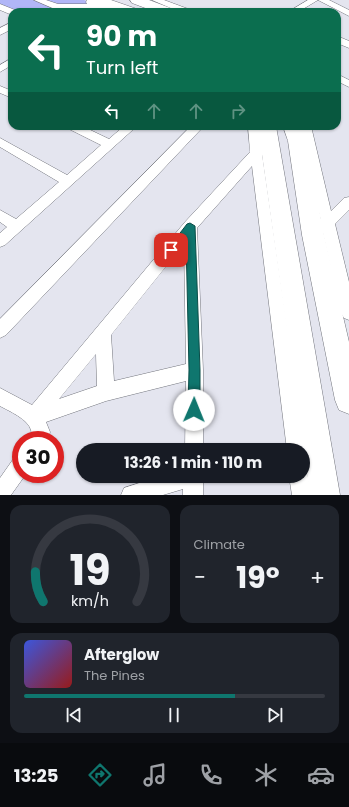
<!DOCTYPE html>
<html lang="en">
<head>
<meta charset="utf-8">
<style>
  body { margin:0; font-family:Poppins,sans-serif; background:#20242c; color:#f1f3f6; height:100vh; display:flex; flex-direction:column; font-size:15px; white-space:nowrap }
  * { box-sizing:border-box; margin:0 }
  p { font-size:13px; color:#9ea1a6 }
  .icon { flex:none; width:22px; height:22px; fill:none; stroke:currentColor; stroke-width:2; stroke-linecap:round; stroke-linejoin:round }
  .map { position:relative; height:495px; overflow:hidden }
  .drawer { display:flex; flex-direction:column; gap:10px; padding:10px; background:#0d0f14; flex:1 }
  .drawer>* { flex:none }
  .top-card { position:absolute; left:8px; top:8px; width:333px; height:122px; border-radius:12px; box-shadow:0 1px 3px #0004; background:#0b6e4f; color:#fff; overflow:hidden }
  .speed { position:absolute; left:12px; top:431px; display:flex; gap:8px; font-size:20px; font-weight:700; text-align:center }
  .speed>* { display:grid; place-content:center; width:52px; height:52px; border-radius:50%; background:#171b24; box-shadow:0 1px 3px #0004; line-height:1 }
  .speed .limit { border:6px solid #d22; background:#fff; color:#111 }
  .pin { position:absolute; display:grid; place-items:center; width:34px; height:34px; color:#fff; margin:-17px; border-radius:8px; box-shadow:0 2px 6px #0006 }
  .me { position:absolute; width:44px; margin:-22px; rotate:1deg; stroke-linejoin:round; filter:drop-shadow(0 0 3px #0008) }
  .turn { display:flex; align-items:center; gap:14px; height:84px; padding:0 12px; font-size:18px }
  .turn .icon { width:52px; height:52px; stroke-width:2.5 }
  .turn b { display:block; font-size:28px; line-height:34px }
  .lanes { display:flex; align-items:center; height:38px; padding:0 12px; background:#0003; justify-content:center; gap:20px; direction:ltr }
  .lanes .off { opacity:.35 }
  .big { font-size:30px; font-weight:700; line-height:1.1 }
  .drawer .card { flex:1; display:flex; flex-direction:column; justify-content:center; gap:6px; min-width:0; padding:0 14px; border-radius:12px; background:#20242c }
  .drawer .dial { align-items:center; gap:0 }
  .dial svg { height:104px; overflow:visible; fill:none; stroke:#363941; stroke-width:7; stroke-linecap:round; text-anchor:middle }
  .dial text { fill:#f1f3f6; stroke:none }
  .song { display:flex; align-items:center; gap:12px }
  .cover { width:48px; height:48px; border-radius:6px; background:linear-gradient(135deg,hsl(230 70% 55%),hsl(0 70% 35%)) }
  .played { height:4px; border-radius:2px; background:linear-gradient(90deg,#0f766e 70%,#363941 70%) }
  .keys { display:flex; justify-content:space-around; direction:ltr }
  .heat { display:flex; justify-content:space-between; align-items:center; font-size:22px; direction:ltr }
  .drawer .tiles { flex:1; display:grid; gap:10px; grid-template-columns:1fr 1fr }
  .card:last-child { grid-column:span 2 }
  .trip { position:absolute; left:76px; top:443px; width:234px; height:40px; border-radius:20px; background:#171b24; box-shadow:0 1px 3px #0004; font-weight:700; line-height:40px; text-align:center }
  .tabs { display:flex; height:64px; justify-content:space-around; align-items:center; background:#090b0e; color:#9ea1a6 }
  .tabs .icon { width:28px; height:28px }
  .tabs .active { color:#0f766e }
  .tabs b { font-size:18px; color:#f1f3f6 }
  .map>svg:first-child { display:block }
</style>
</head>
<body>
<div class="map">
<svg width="349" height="495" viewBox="0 0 349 495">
  <rect width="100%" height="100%" fill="#e4e5ef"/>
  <path fill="#b1b6f7" d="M0,0H84L98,6L88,12H11L0,7Z"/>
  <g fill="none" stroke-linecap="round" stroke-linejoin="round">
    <g stroke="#73757d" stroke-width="1">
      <path id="street" d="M34,0H46L58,4H87L86,2L87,0H93L118,12H107L98,9L57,10Z
        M152,0H164L191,10L192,12H180Z
        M308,0H329L349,10V16L318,0L298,12H288Z
        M0,4L15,10L16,12H12V15L0,10Z
        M12,22V29L0,35V28Z
        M337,36L349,41V48L337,43Z
        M12,58V65L0,72V65Z
        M337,74L349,80V87L337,81Z
        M0,86L12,91V98L0,93Z
        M67,126H82L109,139L124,126H137L5,245L0,247V233L7,227L0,222V210L16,219L59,182L0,147V138L67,175L101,145L69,129Z
        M191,126H204L6,335L0,338V319Z
        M248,126H260L261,142L269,138L273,139L275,142L262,154L305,450L303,456V450H287L252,166L197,228L203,370V450H185L186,381L106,401L46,422L50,432L48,440H30C31,437 32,433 31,430C28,419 9,411 0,406V388L32,405L185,222L250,152ZM184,244L186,364L114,381L111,335ZM96,354L97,386L59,399Z
        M299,126H311L331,211L344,198L349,197V210L335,224L349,282V320L344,318L341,313L323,233L317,232L315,228L321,221Z
        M21,456V474H26L11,495H0V478L14,458Z
        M303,468L306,469L312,495H292L289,476H303Z
        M161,476H203V495H183V489L163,495H121L124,488Z"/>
    </g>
    <g stroke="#73757d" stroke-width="1">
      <path id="primary" d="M92,0H111L137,9L139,12H119L94,3Z
        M130,0H149L173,9L175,12H156L132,3Z
        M258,126H276L340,495H310Z
        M283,126H301L306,141L324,235L349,342V414L339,410L335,400L302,235L288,141Z"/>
    </g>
    <use href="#street" fill="#fff" fill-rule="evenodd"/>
    <use href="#primary" fill="#fff" fill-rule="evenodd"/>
  </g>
  <path fill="#0f766e" stroke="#0a4d48" d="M190,223L195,226L200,370V410L198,414L194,416L190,414L188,410L189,370L186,238L174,253H168L167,250L187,224Z"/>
</svg>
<div class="speed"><div class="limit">30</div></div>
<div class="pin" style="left:171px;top:250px;background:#d93025"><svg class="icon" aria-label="arrive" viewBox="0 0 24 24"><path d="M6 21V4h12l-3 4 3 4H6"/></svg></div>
<svg class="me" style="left:194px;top:410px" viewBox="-20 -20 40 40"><circle r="19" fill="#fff"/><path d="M0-13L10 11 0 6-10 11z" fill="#0f766e"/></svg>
<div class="trip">13:26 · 1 min · 110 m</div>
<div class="top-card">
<div class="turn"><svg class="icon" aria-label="left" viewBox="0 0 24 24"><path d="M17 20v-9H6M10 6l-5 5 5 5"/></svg><div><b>90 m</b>Turn left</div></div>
<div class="lanes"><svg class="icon" aria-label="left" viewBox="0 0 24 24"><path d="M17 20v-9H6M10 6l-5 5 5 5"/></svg><svg class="icon off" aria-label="ahead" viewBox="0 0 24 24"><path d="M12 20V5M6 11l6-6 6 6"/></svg><svg class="icon off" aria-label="ahead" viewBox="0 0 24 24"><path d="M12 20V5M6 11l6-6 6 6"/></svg><svg class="icon off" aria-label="right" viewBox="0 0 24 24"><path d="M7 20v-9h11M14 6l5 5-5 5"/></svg></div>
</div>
</div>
<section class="drawer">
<div class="tiles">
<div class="card dial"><svg viewBox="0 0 100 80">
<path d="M14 69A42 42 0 1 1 86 69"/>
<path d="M14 69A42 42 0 0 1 8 46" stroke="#0f766e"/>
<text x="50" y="56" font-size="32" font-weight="700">19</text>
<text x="50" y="72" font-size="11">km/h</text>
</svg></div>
<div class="card"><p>Climate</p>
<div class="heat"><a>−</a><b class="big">19°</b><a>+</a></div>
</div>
<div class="card">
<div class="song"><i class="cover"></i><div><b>Afterglow</b><p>The Pines</p></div></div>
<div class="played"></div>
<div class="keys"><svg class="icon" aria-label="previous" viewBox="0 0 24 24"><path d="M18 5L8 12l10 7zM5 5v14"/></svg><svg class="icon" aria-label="pause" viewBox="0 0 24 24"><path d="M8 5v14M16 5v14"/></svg><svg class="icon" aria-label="next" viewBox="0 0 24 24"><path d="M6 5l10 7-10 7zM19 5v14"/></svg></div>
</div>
</div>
</section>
<nav class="tabs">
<b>13:25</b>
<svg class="icon active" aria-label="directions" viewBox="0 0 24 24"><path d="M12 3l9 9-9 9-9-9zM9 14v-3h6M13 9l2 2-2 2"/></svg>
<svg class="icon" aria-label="music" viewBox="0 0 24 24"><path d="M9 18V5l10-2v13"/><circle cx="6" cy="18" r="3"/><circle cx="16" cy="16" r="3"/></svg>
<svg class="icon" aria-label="phone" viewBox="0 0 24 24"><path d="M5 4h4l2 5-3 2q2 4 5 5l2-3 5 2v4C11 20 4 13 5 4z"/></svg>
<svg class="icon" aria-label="climate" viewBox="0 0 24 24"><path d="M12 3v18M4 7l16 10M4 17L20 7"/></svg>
<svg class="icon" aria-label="car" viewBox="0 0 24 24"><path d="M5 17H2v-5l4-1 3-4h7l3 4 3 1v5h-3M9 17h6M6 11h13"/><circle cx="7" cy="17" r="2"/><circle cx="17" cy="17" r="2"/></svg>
</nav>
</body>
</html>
